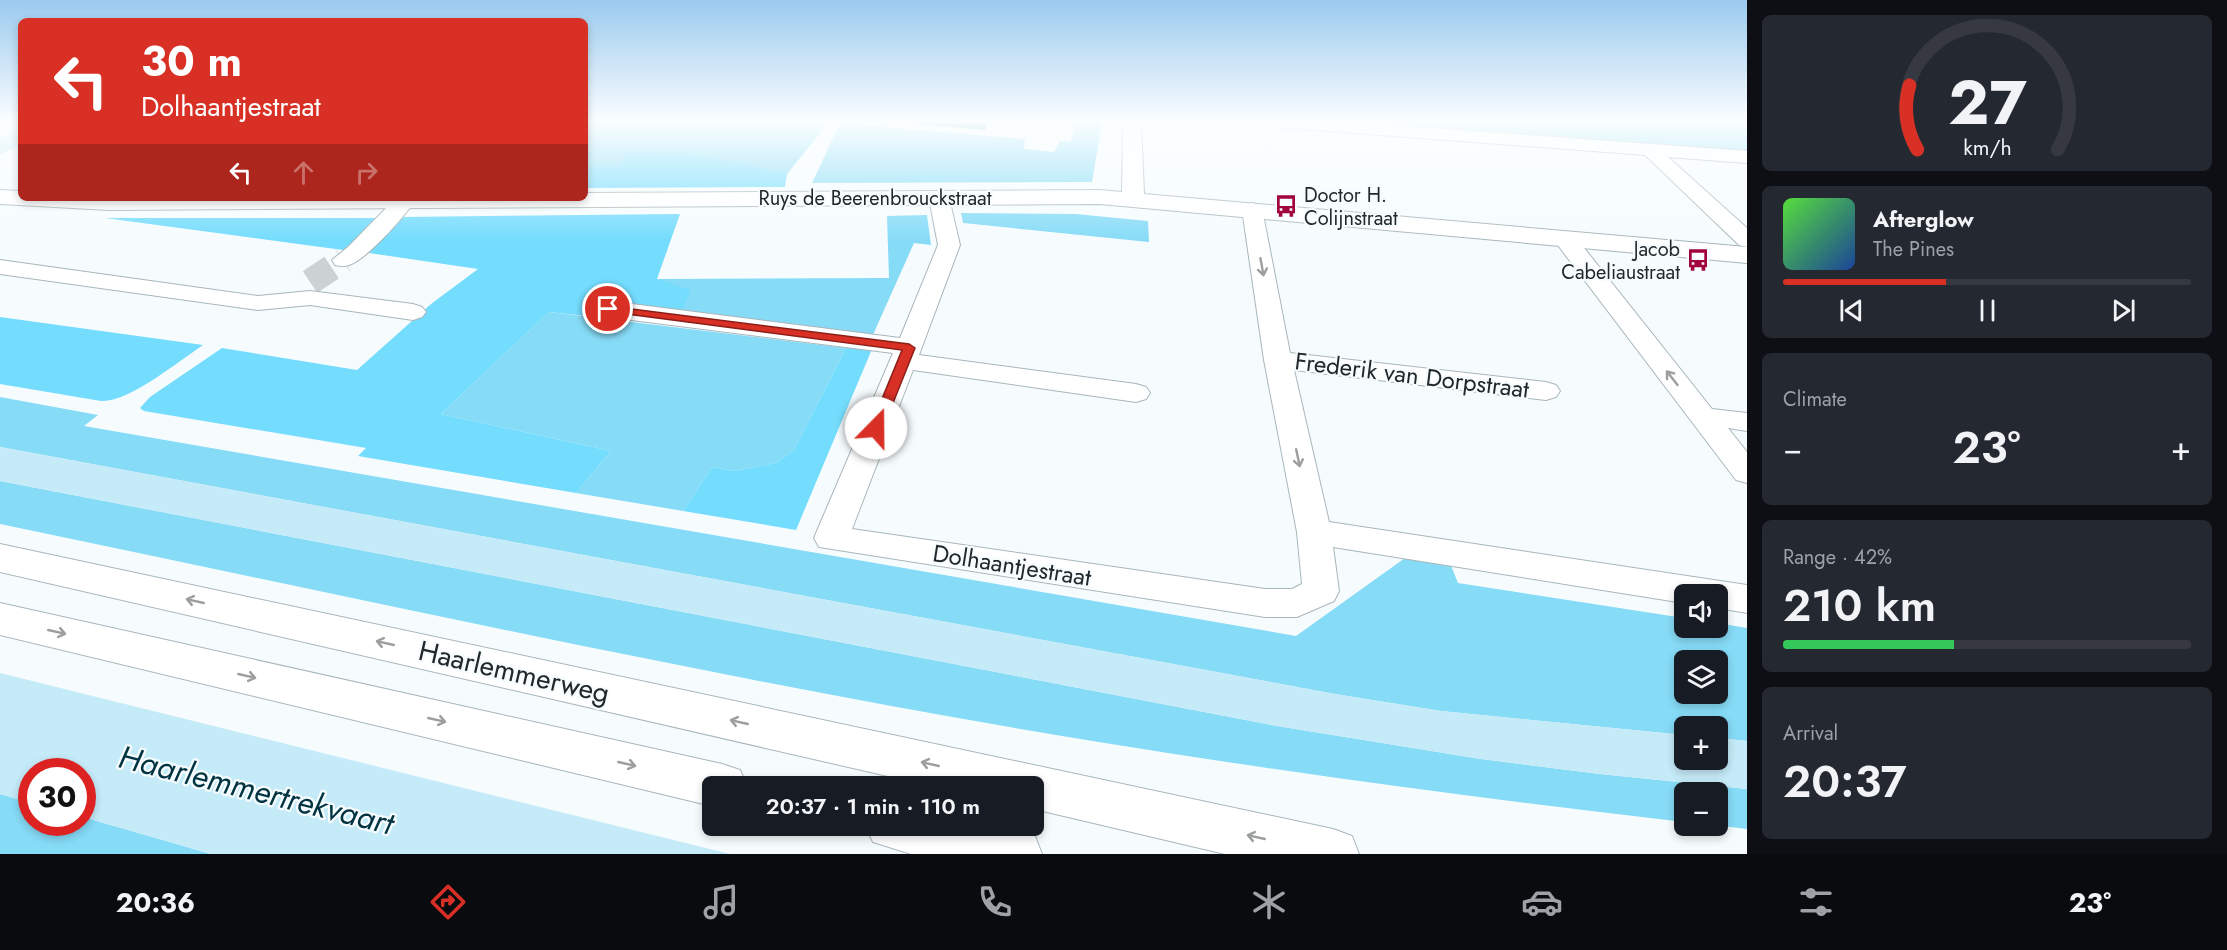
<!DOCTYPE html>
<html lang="en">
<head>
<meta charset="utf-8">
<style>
  body { margin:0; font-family:Jost,sans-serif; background:#242831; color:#f1f3f6; height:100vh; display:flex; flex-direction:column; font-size:22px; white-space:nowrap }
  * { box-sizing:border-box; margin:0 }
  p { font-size:20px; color:#9ea1a6 }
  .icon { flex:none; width:33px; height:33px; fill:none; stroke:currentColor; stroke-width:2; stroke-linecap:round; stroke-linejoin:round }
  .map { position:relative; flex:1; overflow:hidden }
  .drawer { display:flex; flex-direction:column; gap:15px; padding:15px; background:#0d0f14; width:480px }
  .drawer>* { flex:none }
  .guide { position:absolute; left:18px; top:18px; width:570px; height:183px; border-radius:9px; box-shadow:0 3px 9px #0003; background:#d93025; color:#fff; overflow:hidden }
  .controls { position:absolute; left:1674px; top:584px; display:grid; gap:12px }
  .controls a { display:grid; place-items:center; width:54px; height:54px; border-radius:9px; background:#171b24; box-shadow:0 3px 9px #0003; font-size:30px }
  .speed { position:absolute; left:18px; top:758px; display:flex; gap:12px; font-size:30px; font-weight:700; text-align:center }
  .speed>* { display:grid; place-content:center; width:78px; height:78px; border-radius:50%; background:#171b24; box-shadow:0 3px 9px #0003; line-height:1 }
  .speed .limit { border:9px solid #d22; background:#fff; color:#111 }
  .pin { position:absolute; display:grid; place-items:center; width:51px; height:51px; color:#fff; margin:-26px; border:3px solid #fff; border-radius:50%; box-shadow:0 2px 6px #0007 }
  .me { position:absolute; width:66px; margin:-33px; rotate:22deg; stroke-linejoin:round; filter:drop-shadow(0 0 4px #0008) }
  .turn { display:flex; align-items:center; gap:21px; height:126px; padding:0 24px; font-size:27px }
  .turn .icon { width:78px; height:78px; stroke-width:2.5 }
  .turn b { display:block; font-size:42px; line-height:51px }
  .lanes { display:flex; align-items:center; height:57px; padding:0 24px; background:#0003; justify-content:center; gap:30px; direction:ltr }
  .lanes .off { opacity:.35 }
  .big { font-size:45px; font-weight:600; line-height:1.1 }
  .drawer .tile { flex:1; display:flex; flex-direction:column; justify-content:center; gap:9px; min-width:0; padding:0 21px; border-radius:9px; background:#242831 }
  .drawer .dial { align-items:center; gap:0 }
  .dial svg { height:156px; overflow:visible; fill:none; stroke:#363941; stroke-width:7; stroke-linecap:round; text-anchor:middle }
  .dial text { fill:#f1f3f6; stroke:none }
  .song { display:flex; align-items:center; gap:18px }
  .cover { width:72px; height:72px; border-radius:9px; background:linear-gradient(135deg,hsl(110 70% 55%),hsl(220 70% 35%)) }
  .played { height:6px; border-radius:3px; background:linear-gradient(90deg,#d93025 40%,#363941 40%) }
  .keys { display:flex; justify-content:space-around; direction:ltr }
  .heat { display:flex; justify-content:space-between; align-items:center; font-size:33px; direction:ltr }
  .charge { height:9px; border-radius:4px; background:linear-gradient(90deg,#34c759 42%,#363941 0) }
  .trip { position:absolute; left:702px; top:776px; width:342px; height:60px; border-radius:9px; background:#171b24; box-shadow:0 3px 9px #0003; font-weight:600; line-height:60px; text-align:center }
  .tab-bar { display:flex; height:96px; justify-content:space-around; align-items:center; background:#090b0e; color:#9ea1a6 }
  .tab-bar .icon { width:42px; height:42px }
  .tab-bar .on { color:#d93025 }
  .tab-bar b { font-size:27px; color:#f1f3f6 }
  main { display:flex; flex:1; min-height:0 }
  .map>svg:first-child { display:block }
</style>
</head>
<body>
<main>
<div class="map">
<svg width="1747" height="854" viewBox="0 0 1747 854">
  <rect width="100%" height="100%" fill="#f6fcfe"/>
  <path fill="#86dbf7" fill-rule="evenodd" d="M585,122H822L820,126H826L787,174L585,187Z
    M1075,122H1102L1092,182L812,183L840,123L1025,139L1024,149L1054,152L1060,141L1071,142Z
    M1305,122H1747V156Z
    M961,213L1076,214L1148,221L1149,242L963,223Z
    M927,215L931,245L914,243L872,337L796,328L798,322L796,325L676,310L657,279L889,278L887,216Z
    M549,312L846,348L794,450L776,463L734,471L712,467L683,511L576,493L611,451L441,414Z
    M0,397L98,415L84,426L1296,636L1405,558L1450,563L1458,583L1684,618V627H1718V623L1747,628V741L1718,738V726H1684V735L1441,711L1335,694L0,447ZM1684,660H1718V693H1684Z
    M0,481L1277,726L1481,759L1600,774L1747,789V829L1714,825H1718V792H1684V822C1491,800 1297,774 1105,743C735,683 367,600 0,524Z
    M0,794L31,803L32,822H82L83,817L211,854H0Z"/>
  <path fill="#74dcfd" d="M627,152L700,155L787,174L785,187L585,188V167H620Z
    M680,214L657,279L691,290L683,308L659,324L549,312L441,414L611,451L576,493L358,456L366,448L144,411L140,408L150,397L222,348L357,370L431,304L478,269L369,253L402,217Z
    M105,218H382L343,250Z
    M0,317L203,345C179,361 128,403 101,401L0,384Z
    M846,348L872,349L796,530L683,511L712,467L734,471L776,463L794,450Z"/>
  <path fill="#c5eaf8" d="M21,130V144L0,155V137Z
    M0,447L1335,694L1441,711L1684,735V759H1718V738L1747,741V789L1600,774L1481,759L1277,726L0,481Z
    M0,673L730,854H212L83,817L82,771H32L31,803L0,794Z"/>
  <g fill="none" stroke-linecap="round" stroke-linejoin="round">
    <path stroke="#ccd1d3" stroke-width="26" stroke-dasharray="26 13" stroke-linecap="butt" d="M310,282L343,260"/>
    <g stroke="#a8b6bb" stroke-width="2">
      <path id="street" d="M1266,122H1347L1747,151V163L1668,157L1747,228V247L1739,245L1645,155L1275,127Z
        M939,192L946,194L949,198L960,245L919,355L1136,384L1146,387L1150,393L1146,399L1136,402L913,370L852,529L1265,589H1292L1302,584L1297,532L1264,360L1242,209L1245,205L1252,203L1259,205L1262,209L1290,353L1546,382L1556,385L1560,391L1556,397L1546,400L1294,370L1329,522L1747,585V613L1718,608V594H1684V603L1333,547L1339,591L1334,601L1297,617H1265L819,547L814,538L893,353L608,317L599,314L595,309L599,304L608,301L900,338L938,245L929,198L932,194Z
        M396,198H412L414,202C404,217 366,260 349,265C344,267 340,266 335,265L332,260L348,247Z
        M1565,232L1573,234L1712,409L1747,413V431L1728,428L1747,452V483L1736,480L1557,244L1554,239L1557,234Z
        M0,260L258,296L310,291L413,304L422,307L426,312L422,317L413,320L310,305L258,310L0,274Z"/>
    </g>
    <g stroke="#a8b6bb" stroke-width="2">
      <path id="secondary" d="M1123,122H1141L1144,194L1747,247V263L1100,204L109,210L0,204V190L21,191V198H585V193L1100,190L1122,192Z"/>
    </g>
    <g stroke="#a8b6bb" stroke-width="2">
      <path id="primary" d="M0,544L1333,829L1352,836L1359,854H1225L1034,809V786H931L0,572Z
        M0,603L722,764L740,770L747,786H712V806L0,635Z
        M865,825H999L1035,836L1042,854H911L873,842Z"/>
    </g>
    <use href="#street" fill="#fff" fill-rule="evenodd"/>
    <use href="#secondary" fill="#fff" fill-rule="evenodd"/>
    <use href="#primary" fill="#fff" fill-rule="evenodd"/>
  </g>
  <path fill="#0a7894" d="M894,122H988L985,130Z"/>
  <defs><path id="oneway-shaft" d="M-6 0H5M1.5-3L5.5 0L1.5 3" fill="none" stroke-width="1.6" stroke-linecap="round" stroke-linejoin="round" transform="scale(1.5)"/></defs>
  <g stroke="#9c9e9f">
    <use href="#oneway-shaft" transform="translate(1262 267) rotate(80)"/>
    <use href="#oneway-shaft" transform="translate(1672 378) rotate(-128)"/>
    <use href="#oneway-shaft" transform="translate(1298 458) rotate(78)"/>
    <use href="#oneway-shaft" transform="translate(195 601) rotate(-167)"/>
    <use href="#oneway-shaft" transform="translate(57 632) rotate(13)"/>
    <use href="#oneway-shaft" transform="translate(385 643) rotate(-167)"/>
    <use href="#oneway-shaft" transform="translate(247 676) rotate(13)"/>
    <use href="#oneway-shaft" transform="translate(437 720) rotate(13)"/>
    <use href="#oneway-shaft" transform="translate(739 722) rotate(-167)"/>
    <use href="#oneway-shaft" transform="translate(627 764) rotate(13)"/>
    <use href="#oneway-shaft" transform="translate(930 764) rotate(-167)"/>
    <use href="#oneway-shaft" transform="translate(1256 837) rotate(-167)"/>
  </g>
  <linearGradient id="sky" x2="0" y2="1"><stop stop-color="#9acaee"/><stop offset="0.5" stop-color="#fbfeff"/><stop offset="1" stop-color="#fbfeff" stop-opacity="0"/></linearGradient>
  <rect width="1747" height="242" fill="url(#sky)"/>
  <path fill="#d93025" stroke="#8d1f18" stroke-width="1.5" d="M608,306L909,344L915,348L883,428L876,432L870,428L902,350L604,311V307Z"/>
  <defs>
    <g id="bus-bare" transform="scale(1.8)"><path d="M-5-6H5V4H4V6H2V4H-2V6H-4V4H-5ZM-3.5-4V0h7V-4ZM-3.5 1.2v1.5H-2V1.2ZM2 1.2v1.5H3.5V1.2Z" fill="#a2043d" stroke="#f6fcfe" stroke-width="2.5" paint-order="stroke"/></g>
  </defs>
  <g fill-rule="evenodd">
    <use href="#bus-bare" x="1286" y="206"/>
    <use href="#bus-bare" x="1698" y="260"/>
  </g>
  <g text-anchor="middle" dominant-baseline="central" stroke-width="4.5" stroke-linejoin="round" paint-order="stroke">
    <g font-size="20" fill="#222729" stroke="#f6fcfe" text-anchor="start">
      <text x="1304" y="195">Doctor H.<tspan x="1304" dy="23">Colijnstraat</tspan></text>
      <text x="1680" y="249" text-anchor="end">Jacob<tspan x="1680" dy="23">Cabeliaustraat</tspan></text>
    </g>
    <g font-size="20" fill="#222729" stroke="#f6fcfe">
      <text x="875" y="198">Ruys de Beerenbrouckstraat</text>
    </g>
    <g font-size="24" fill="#222729" stroke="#f6fcfe">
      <text transform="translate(1412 375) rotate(7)">Frederik van Dorpstraat</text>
      <text transform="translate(1012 565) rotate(9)">Dolhaantjestraat</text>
    </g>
    <g font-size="28" fill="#222729" stroke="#f6fcfe">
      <text transform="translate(514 672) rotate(13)">Haarlemmerweg</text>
    </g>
    <g font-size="32" font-style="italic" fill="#003341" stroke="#f6fcfe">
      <text transform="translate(256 790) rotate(14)">Haarlemmertrekvaart</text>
    </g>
  </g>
</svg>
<div class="controls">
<a><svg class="icon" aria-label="sound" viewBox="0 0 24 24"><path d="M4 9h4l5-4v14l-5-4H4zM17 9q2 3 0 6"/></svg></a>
<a><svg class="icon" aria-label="layers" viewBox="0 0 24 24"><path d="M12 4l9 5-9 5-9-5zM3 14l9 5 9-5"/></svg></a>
<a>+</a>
<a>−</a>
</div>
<div class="speed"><div class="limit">30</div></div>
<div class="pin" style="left:608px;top:309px;background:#d93025"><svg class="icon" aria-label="arrive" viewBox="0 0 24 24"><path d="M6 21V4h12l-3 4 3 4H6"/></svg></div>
<svg class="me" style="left:876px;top:428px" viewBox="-20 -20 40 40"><circle r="19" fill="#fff"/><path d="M0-13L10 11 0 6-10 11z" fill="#d93025"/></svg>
<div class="trip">20:37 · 1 min · 110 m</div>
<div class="guide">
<div class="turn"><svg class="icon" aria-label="left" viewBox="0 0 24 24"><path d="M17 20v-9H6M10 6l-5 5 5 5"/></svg><div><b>30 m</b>Dolhaantjestraat</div></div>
<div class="lanes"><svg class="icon" aria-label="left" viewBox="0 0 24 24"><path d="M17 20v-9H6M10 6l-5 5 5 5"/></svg><svg class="icon off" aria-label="ahead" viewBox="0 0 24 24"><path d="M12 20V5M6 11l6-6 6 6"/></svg><svg class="icon off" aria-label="right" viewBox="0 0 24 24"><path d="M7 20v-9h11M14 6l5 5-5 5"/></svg></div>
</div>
</div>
<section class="drawer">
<div class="tile dial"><svg viewBox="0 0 100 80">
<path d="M14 69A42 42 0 1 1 86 69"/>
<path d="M14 69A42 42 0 0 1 10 36" stroke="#d93025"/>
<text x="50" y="56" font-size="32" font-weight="700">27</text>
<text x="50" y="72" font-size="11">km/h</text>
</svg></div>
<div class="tile">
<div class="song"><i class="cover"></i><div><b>Afterglow</b><p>The Pines</p></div></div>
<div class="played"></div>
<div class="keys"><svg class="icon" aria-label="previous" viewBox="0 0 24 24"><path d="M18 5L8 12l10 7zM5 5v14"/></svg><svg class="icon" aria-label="pause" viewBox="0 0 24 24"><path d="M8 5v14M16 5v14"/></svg><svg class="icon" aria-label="next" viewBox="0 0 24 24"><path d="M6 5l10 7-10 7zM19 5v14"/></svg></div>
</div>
<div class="tile"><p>Climate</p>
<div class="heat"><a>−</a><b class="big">23°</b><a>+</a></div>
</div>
<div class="tile"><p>Range · 42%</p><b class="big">210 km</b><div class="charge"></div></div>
<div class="tile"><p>Arrival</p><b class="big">20:37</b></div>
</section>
</main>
<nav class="tab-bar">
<b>20:36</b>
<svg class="icon on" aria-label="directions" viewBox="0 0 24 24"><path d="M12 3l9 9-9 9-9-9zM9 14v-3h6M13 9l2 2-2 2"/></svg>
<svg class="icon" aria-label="music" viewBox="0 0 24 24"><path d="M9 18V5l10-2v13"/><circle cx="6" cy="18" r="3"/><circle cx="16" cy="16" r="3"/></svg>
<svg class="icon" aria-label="phone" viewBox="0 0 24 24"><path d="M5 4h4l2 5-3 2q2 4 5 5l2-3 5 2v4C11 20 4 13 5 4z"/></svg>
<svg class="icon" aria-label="climate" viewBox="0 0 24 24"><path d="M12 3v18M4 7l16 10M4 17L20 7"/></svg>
<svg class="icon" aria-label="car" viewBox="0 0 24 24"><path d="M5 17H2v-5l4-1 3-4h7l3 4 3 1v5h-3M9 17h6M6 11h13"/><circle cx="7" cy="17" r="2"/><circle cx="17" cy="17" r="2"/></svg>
<svg class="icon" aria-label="filters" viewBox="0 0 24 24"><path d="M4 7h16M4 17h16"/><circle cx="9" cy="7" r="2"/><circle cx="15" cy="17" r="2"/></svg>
<b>23°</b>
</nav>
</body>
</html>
